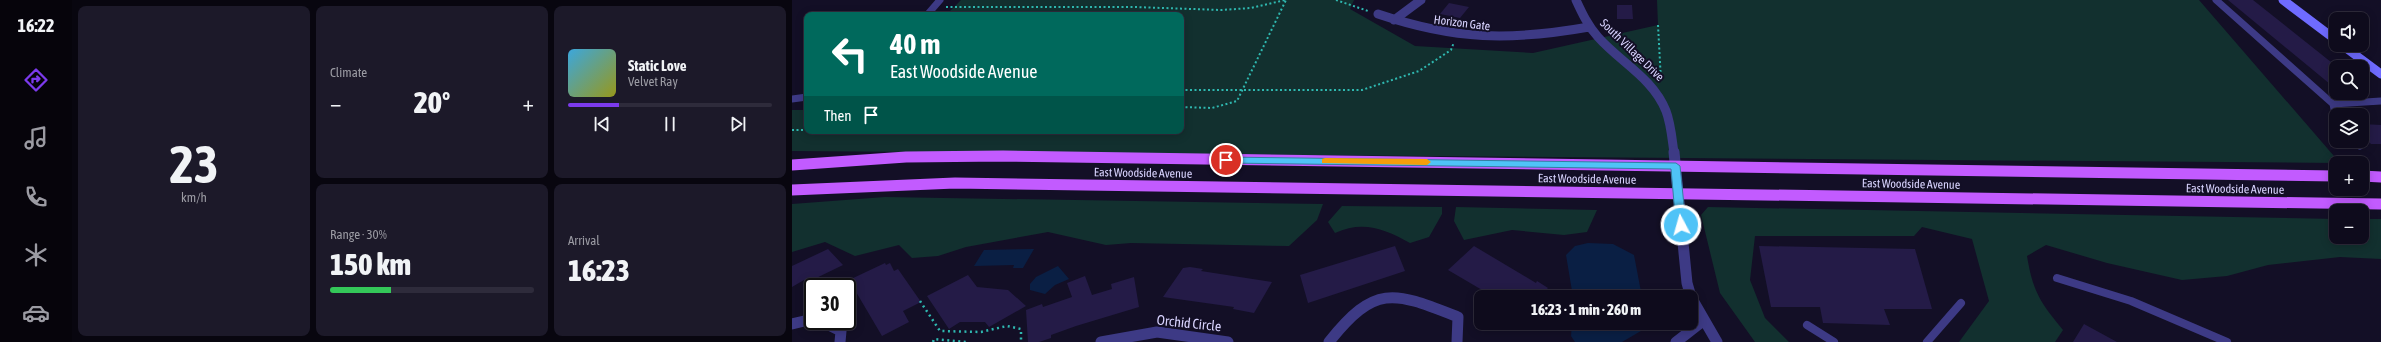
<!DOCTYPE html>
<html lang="en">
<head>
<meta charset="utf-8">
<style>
  body { margin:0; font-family:"Asap Condensed",sans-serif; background:#1c1929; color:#f1f3f6; height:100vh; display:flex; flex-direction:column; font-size:15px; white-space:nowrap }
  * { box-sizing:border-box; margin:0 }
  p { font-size:13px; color:#9b9ba3 }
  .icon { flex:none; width:22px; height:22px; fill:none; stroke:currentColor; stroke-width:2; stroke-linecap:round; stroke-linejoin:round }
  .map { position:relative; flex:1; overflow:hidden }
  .drawer { display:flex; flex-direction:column; gap:6px; padding:6px; background:#08060f; width:720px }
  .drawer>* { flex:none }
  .banner { position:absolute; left:12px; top:12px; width:380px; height:122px; border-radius:8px; box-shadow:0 2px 10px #0003,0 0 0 1px #2e2b3b; background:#00695c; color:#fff; overflow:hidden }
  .fabs { position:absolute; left:1537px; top:12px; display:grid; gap:8px }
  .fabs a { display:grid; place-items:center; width:40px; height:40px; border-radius:8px; background:#0e0b1c; box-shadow:0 2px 10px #0003,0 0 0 1px #2e2b3b; font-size:20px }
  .speed { position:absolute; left:12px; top:278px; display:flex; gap:8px; font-size:20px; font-weight:700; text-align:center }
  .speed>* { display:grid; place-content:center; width:52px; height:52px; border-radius:50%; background:#0e0b1c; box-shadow:0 2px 10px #0003,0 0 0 1px #2e2b3b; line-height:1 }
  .speed .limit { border:2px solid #111; border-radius:6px; background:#fff; color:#111 }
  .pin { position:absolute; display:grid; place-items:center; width:34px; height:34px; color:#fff; margin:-17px; border:2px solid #fff; border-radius:50%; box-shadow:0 1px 4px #0007 }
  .me { position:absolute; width:44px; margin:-22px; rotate:354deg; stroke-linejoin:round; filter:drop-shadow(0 0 3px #0008) }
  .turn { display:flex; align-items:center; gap:14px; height:84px; padding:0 20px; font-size:18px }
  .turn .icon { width:52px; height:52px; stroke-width:2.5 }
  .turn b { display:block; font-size:28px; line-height:34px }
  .then { display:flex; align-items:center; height:38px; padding:0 20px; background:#0003; gap:8px; font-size:15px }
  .big { font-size:30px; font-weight:800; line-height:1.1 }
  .drawer .card { flex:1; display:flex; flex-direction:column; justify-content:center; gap:6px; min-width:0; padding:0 14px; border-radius:8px; background:#1c1929 }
  .drawer .dial { align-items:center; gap:0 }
  .dial b { font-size:52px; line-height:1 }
  .song { display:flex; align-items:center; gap:12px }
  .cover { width:48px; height:48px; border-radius:6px; background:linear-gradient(135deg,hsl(200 70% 55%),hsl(60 70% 35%)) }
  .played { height:4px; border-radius:2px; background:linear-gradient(90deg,#7c3aed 25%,#2e2b3b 25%) }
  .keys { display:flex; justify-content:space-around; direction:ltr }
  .heat { display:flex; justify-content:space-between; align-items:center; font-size:22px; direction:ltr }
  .charge { height:6px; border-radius:3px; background:linear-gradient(90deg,#34c759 30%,#2e2b3b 0) }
  .drawer .tiles { flex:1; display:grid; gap:6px; grid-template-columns:repeat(3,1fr) }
  .card:first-child { grid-row:span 2 }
  .trip { position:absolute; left:682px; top:290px; width:224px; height:40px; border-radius:8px; background:#0e0b1c; box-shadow:0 2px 10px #0003,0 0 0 1px #2e2b3b; font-weight:800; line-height:40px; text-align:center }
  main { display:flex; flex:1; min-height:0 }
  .tabs { display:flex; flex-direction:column; width:72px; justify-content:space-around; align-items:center; background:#06040b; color:#9b9ba3 }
  .tabs .icon { width:28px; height:28px }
  .tabs .active { color:#7c3aed }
  .tabs b { font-size:18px; color:#f1f3f6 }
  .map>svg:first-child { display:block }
</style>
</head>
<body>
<main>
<nav class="tabs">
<b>16:22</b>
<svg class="icon active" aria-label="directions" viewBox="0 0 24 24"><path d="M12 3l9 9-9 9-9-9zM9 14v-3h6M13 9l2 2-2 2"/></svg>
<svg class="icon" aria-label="music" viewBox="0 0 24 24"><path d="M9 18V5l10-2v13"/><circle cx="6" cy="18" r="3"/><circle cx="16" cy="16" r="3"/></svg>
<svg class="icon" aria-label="phone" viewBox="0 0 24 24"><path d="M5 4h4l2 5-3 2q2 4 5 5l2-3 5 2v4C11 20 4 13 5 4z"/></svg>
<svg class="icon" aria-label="climate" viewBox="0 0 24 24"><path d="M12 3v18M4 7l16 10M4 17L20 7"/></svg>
<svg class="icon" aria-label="car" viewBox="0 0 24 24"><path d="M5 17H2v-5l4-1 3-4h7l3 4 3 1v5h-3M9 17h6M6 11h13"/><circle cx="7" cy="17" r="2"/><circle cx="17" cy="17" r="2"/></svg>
</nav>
<section class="drawer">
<div class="tiles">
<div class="card dial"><b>23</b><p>km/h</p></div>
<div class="card"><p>Climate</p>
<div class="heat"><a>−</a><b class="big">20°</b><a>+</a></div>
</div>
<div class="card">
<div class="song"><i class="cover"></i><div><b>Static Love</b><p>Velvet Ray</p></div></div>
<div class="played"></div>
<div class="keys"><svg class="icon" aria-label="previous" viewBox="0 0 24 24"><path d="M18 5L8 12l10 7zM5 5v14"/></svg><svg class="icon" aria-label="pause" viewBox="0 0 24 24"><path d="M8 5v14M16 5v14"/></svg><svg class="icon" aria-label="next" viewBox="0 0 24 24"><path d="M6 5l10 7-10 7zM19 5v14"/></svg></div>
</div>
<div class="card"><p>Range · 30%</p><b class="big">150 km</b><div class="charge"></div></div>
<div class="card"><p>Arrival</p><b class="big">16:23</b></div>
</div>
</section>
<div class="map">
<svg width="1589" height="342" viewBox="0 0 1589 342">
  <rect width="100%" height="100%" fill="#130f26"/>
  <path fill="#12302f" d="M169,0H562L558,9L623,46L741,53L866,25L865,0H1407L1548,163L0,151V110H15V131H389V15H154Z
    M93,197L531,204L525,220L497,246L339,243L314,245L256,232L174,247L146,256L120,258L107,245L63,256L33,242L0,252V204Z
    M550,206L650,207V214L637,237L618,243C593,229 571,220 543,233L536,222Z
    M664,207L805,210L795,232L772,235L720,230L672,240L662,221Z
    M916,207L1544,219V237H1570V219H1589V259L1548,257L1476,265L1435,276L1390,280L1315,263L1254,245L1235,256C1241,292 1248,302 1271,330L1263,342H1167L1197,301L1180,239L1130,227L1122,236H963L958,280L973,318L997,342H963L928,293L909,215Z"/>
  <path fill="#0a1f44" d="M796,243L821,244L842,255L850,297H781L774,255L783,246Z
    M242,249L231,268H221L222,265L182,266L192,250Z
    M266,266L277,279L263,285L253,294L238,290V284L244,277Z
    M780,323H853L854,328L830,342H783L779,336Z"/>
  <path fill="#241b47" d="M1436,0H1461L1544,66V89Z
    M657,3L677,7L668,18L648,14Z
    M825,5H840L841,19H825Z
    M1570,124L1589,125V144H1579L1570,135Z
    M603,246L613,271L516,303L508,275Z
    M682,246L744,283L745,281L756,288L747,297H702L656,270Z
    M967,246L1123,249L1140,309H1092L1098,325L1031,323L1028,307H979Z
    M36,249L51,265L14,283L12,280L0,287V266Z
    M93,263L94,265L98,263L102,271L106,269L129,302L111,311L117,322L90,336L57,280Z
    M398,267L411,269L409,271L480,282L462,313L441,309L442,307L371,297L391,268Z
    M176,275L185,287L216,290L234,306L197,327L193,322H168L157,329L135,296Z
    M293,276L300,295L320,289L319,284L342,277L347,307L284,326L259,335V338L247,342H236L234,310L250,304L251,307L280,297L275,283Z
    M1292,324L1325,342H1281Z"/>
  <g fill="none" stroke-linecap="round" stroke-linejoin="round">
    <path stroke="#2fb8b0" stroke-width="2" stroke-dasharray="2 2.5" stroke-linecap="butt" d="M544,0L576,11
      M154,7H342L429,10L459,8L493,0
      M866,25L869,81
      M389,90H570L627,71L659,50L662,42
      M389,107L420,108L445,101L494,0
      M0,130H15"/>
    <path stroke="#2fb8b0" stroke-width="2.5" stroke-dasharray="2 3.5" stroke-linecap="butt" d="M128,301L148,331L189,332L215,326L229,329V342
      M141,342L142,339L174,342"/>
    <path stroke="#3d3a85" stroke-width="7" d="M1424,0L1541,104L1589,101
      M135,15L148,0
      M0,99L15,97
      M1541,104L1544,119
      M1564,141L1568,146"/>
    <path stroke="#3d3a85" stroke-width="8" d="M1265,278L1339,301L1435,342
      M1015,325L1042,342
      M1135,342L1169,303"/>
    <path stroke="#3d3a85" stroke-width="9" d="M784,0C790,13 796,26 806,37C828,62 861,78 874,111C879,124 880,139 882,153
      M586,14C663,40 718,41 797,27
      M602,20L629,0"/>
    <path stroke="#3d3a85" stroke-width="11" d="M882,152L895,283L899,297
      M899,297L925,342
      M29,321L49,331L48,342
      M0,324L21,319
      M309,342L365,332L436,342
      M537,342C584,283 602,292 666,317L665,342
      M884,342L911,321"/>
    <path stroke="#6f6bff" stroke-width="9" d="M1491,0L1544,40
      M1550,45L1589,74"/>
    <path stroke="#c25bff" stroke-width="11" d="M0,165L114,157L211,156L1544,176
      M1570,176L1589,177
      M0,190L163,183L1589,204"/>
  </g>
  <path fill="#4fc3f7" stroke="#337fa1" d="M431,157L884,163L888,166L894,225L889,229L884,225L879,169L434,163L431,162Z"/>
  <path fill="#f59e0b" d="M533,158L635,159L639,162L635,165L530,163V159Z"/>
  <g text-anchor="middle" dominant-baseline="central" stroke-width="4" stroke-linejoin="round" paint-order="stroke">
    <g font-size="12" fill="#d9d4ff" stroke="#130f26">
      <text transform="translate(670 23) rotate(7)">Horizon Gate</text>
      <text transform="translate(840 50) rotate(44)">South Village Drive</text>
      <text transform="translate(351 173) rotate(1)">East Woodside Avenue</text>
      <text transform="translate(795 179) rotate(1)">East Woodside Avenue</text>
      <text transform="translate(1119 184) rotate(1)">East Woodside Avenue</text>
      <text transform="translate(1443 189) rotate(1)">East Woodside Avenue</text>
    </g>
    <g font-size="14" fill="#d9d4ff" stroke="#130f26">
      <text transform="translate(397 323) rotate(6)">Orchid Circle</text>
    </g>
  </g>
</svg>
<div class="fabs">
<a><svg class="icon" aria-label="sound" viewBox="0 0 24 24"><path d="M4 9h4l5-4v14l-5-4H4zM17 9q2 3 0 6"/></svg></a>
<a><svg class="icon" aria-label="search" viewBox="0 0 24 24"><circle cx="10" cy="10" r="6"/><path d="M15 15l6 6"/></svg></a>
<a><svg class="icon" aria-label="layers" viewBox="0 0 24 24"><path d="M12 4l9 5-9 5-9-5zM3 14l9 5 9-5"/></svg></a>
<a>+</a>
<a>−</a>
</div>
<div class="speed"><div class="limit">30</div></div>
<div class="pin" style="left:434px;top:160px;background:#d93025"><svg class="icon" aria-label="arrive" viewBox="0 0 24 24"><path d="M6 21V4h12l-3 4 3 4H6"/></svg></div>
<svg class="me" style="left:889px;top:225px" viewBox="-20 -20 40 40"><circle r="17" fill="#4fc3f7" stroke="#fff" stroke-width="3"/><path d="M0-11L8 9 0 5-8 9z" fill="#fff"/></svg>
<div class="trip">16:23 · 1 min · 260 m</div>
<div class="banner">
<div class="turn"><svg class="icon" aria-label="left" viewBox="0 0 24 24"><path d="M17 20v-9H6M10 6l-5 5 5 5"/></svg><div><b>40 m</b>East Woodside Avenue</div></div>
<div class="then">Then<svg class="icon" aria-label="arrive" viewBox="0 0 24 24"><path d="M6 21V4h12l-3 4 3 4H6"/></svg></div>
</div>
</div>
</main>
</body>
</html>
